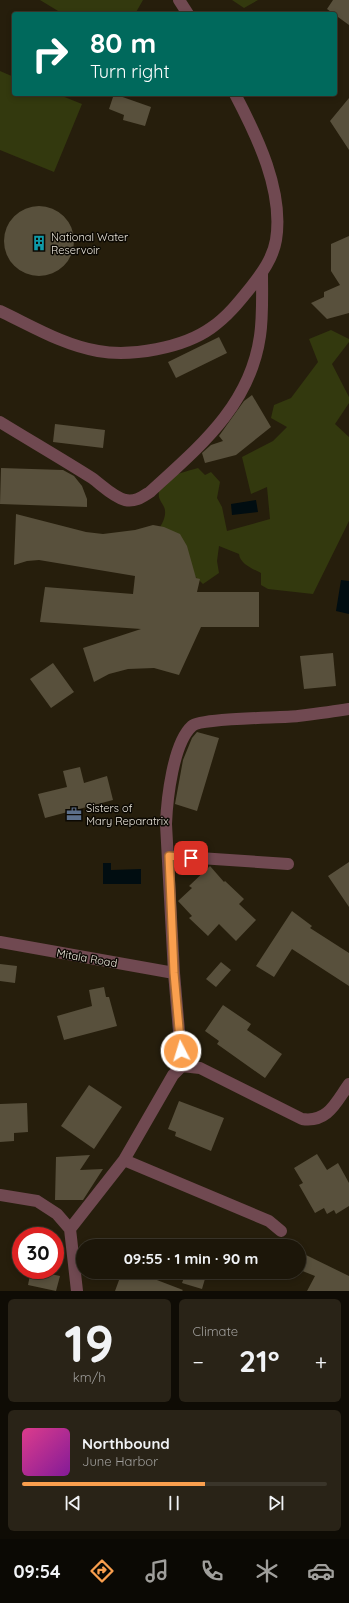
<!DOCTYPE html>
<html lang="en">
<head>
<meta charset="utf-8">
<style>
  body { margin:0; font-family:Quicksand,sans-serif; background:#292317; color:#f1f3f6; height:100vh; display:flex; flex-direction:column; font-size:15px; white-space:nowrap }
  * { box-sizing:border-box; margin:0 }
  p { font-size:13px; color:#a09f9c }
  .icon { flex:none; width:22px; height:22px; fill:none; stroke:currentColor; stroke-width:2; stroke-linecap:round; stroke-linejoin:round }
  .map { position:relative; height:1291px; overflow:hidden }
  .side { display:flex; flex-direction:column; gap:8px; padding:8px; background:#0f0c05; flex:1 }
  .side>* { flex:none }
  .hud { position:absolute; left:12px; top:12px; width:325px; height:84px; border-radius:4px; box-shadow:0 2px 6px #0003,0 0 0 1px #3a352a; background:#00695c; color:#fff; overflow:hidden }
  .speed { position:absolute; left:12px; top:1227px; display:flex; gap:8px; font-size:20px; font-weight:700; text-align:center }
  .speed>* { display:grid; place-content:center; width:52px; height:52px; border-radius:50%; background:#1c1609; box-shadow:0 2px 6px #0003,0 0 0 1px #3a352a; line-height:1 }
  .speed .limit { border:6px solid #d22; background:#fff; color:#111 }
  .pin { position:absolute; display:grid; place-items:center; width:34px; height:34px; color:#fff; margin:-17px; border-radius:8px; box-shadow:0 2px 6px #0006 }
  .me { position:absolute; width:44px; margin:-22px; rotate:355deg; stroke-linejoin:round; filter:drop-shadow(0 0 3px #0008) }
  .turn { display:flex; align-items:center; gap:14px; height:84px; padding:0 12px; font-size:18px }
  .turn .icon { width:52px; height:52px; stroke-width:2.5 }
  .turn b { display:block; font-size:28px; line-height:34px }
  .big { font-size:30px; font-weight:800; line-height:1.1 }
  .side .card { flex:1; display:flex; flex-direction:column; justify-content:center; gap:6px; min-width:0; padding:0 14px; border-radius:6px; background:#292317 }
  .side .dial { align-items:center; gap:0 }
  .dial b { font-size:52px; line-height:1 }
  .song { display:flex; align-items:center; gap:12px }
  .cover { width:48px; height:48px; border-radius:6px; background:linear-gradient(135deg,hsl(330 70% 55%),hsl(290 70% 35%)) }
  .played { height:4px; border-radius:2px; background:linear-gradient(90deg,#fa9f4e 60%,#3a352a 60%) }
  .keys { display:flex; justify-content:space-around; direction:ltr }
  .heat { display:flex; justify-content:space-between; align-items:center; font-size:22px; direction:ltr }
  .side .tiles { flex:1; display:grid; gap:8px; grid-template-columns:1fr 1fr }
  .card:last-child { grid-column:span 2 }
  .trip { position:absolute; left:76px; top:1239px; width:230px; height:40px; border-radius:20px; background:#1c1609; box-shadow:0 2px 6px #0003,0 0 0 1px #3a352a; font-weight:800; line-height:40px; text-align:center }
  .menu { display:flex; height:64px; justify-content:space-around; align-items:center; background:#0b0904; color:#a09f9c }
  .menu .icon { width:28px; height:28px }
  .menu .current { color:#fa9f4e }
  .menu b { font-size:18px; color:#f1f3f6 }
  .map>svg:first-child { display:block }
</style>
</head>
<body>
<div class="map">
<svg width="349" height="1291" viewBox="0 0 349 1291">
  <rect width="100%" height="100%" fill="#261e0c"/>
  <path fill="#33390e" d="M40,0H143L135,14H63Z
    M232,0H258L244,8Z
    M0,71L14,77V94H57L82,104L54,172L0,150Z
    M331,330L349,339V342L332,364L349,397V403L335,424L349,437V521L313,594L268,589L261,585V573C253,569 240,564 239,554L219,546L217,561L219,573L203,584L180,562L156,534C160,527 166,519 165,511C165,506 160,502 159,497C156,477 185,472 198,468L205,475L211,472L220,482L217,498L222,507L227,531L270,519L267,487L251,494L242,457L273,441L287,427L271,418L274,405L291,398L318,362L309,339Z"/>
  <path fill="#010d11" d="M256,500L258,512L232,515L231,504Z
    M341,580L349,581V614L336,611Z
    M103,863H111V870L141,869V884H103Z"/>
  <path fill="#58503c" d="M333,0H349V25L327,9Z
    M114,94L151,107L145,126L123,120L124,115L109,109Z
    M349,98V150L330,121Z
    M4 241a35 35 0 1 1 70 0a35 35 0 1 1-70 0Z
    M349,236V313L327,319L311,303L324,297V292L340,285L331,271V244Z
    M219,337L227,353L176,378L168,362Z
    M252,395L271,427L236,455L205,463L202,453L211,445L223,441L219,436L244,401Z
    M55,424L105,430L103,448L53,442Z
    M1,468L63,470L74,476L82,486L87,499V507L0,504Z
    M16,514L86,532L103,534L135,530L153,525L164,527L180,534L187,546L196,578L200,579L197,592H259V627H201L179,675L154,668L128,669L109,674L94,682L83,648L141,629L40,622L45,587L133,594L135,576L39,560L27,561L14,565Z
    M333,653L336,686L304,689L300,656Z
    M53,663L74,692L51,708L30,679Z
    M197,732L219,738L197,811L175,804L183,760L192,738Z
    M80,767L84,783L107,776L113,800L45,818L38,794L67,787L63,771Z
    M349,862V907L328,876Z
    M210,866L224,882L225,881L244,899L239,904L256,920L236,941L219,924L208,936L189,918L192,916L178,901L192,888L189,886Z
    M292,911L312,926L310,928L349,953V986L292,949L274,977L256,966Z
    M221,962L231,970L216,987L206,979Z
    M0,964L17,966L15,983L0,981Z
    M104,987L106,997H109L117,1026L64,1040L57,1016L92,1006L89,990Z
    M223,1005L251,1024L247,1030L282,1054L265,1078L217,1044L219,1041L205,1031Z
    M89,1085L122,1107L94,1149L61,1126Z
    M179,1101L224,1118L211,1151L175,1136L176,1132L168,1129Z
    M27,1103L28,1132L14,1133V1141L0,1142V1104Z
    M317,1154L327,1170L338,1163L349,1183V1206L336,1214L334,1210L327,1214L324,1208L315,1213L299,1185L303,1183L294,1168Z
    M90,1155L80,1170L103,1169L83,1200H55L56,1157Z
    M306,1255L349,1276V1291H307L315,1276L300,1270Z
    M31,1270L60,1276L56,1291L28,1285Z
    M122,1272H136L183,1290L182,1291H115Z
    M186,1272H207L202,1289L182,1283Z"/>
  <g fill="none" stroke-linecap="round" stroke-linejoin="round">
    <path stroke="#704951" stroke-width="12" d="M179,0L188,14
      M0,311C32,326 63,345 98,351C131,357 183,348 211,328C227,317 239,302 251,287C262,273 273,258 276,240C284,191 257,136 235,94
      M0,422C31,441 62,459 92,478C103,486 112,496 125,500C136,502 142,497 150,492C199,447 250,406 260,336C263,316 262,293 262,273
      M169,856L288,864
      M0,942L174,973
      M182,1066L200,1068L302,1119C328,1123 336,1102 349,1084
      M124,1160L269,1221L281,1231
      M0,1195L37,1201L57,1214L70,1229L77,1291
      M70,1229L124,1160L173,1075L182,1066L174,973L166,824C167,799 173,743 192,726C201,718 280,718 298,716C315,714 332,712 349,709"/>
  </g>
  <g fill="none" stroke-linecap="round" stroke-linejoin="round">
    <g stroke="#a26733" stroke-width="10">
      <path id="route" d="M181,1051L174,973L169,856L191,858"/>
    </g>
    <use href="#route" stroke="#fa9f4e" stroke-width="7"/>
  </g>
  <defs>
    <g id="building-bare" transform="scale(1.2)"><path d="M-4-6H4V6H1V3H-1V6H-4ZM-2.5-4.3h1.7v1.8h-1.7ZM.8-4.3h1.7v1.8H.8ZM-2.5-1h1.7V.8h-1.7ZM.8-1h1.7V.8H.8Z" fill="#0f9aa8" stroke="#0c0903" stroke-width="2.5" paint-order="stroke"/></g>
    <g id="office-bare" transform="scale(1.2)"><path d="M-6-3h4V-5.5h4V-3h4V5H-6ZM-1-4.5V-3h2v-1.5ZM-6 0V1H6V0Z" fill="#5c6f8a" stroke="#0c0903" stroke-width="2.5" paint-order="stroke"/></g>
  </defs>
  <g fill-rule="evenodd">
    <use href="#building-bare" x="39" y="243"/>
    <use href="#office-bare" x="74" y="814"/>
  </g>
  <g text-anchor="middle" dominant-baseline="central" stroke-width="3" stroke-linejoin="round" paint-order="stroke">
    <g font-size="11" fill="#ebe6db" stroke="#0c0903" text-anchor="start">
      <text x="51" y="237">National Water<tspan x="51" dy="13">Reservoir</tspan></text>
      <text x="86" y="808">Sisters of<tspan x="86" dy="13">Mary Reparatrix</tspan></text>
    </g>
    <g font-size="11" fill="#ebe6db" stroke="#0c0903">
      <text transform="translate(87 958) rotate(10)">Mitala Road</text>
    </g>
  </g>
</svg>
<div class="speed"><div class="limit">30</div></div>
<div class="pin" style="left:191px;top:858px;background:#d93025"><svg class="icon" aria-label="arrive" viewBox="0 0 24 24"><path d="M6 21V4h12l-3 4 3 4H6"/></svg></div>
<svg class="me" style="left:181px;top:1051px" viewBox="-20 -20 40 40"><circle r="17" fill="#fa9f4e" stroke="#fff" stroke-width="3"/><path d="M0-11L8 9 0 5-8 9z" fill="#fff"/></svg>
<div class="trip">09:55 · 1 min · 90 m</div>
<div class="hud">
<div class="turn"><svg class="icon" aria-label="right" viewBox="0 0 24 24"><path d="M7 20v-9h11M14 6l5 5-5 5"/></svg><div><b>80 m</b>Turn right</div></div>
</div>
</div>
<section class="side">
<div class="tiles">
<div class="card dial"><b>19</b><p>km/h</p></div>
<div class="card"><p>Climate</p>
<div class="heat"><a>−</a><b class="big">21°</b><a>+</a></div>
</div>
<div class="card">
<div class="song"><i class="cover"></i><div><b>Northbound</b><p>June Harbor</p></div></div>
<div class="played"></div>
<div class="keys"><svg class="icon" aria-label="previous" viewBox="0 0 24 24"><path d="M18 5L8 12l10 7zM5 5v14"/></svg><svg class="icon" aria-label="pause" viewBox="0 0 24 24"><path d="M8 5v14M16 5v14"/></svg><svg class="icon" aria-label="next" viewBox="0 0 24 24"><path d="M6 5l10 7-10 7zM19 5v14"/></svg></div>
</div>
</div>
</section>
<nav class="menu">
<b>09:54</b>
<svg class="icon current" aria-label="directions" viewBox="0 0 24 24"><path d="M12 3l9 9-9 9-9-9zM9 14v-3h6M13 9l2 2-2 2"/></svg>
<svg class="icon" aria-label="music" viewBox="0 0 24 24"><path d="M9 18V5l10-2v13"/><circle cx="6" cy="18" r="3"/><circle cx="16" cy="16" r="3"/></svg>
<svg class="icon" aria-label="phone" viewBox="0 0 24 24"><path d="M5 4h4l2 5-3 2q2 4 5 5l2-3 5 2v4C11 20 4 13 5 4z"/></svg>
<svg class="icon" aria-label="climate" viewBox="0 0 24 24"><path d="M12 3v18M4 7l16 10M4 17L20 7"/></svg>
<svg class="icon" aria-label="car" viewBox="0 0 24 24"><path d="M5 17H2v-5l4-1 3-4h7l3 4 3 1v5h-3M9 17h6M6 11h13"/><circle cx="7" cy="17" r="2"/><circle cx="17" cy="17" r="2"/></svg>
</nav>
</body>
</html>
